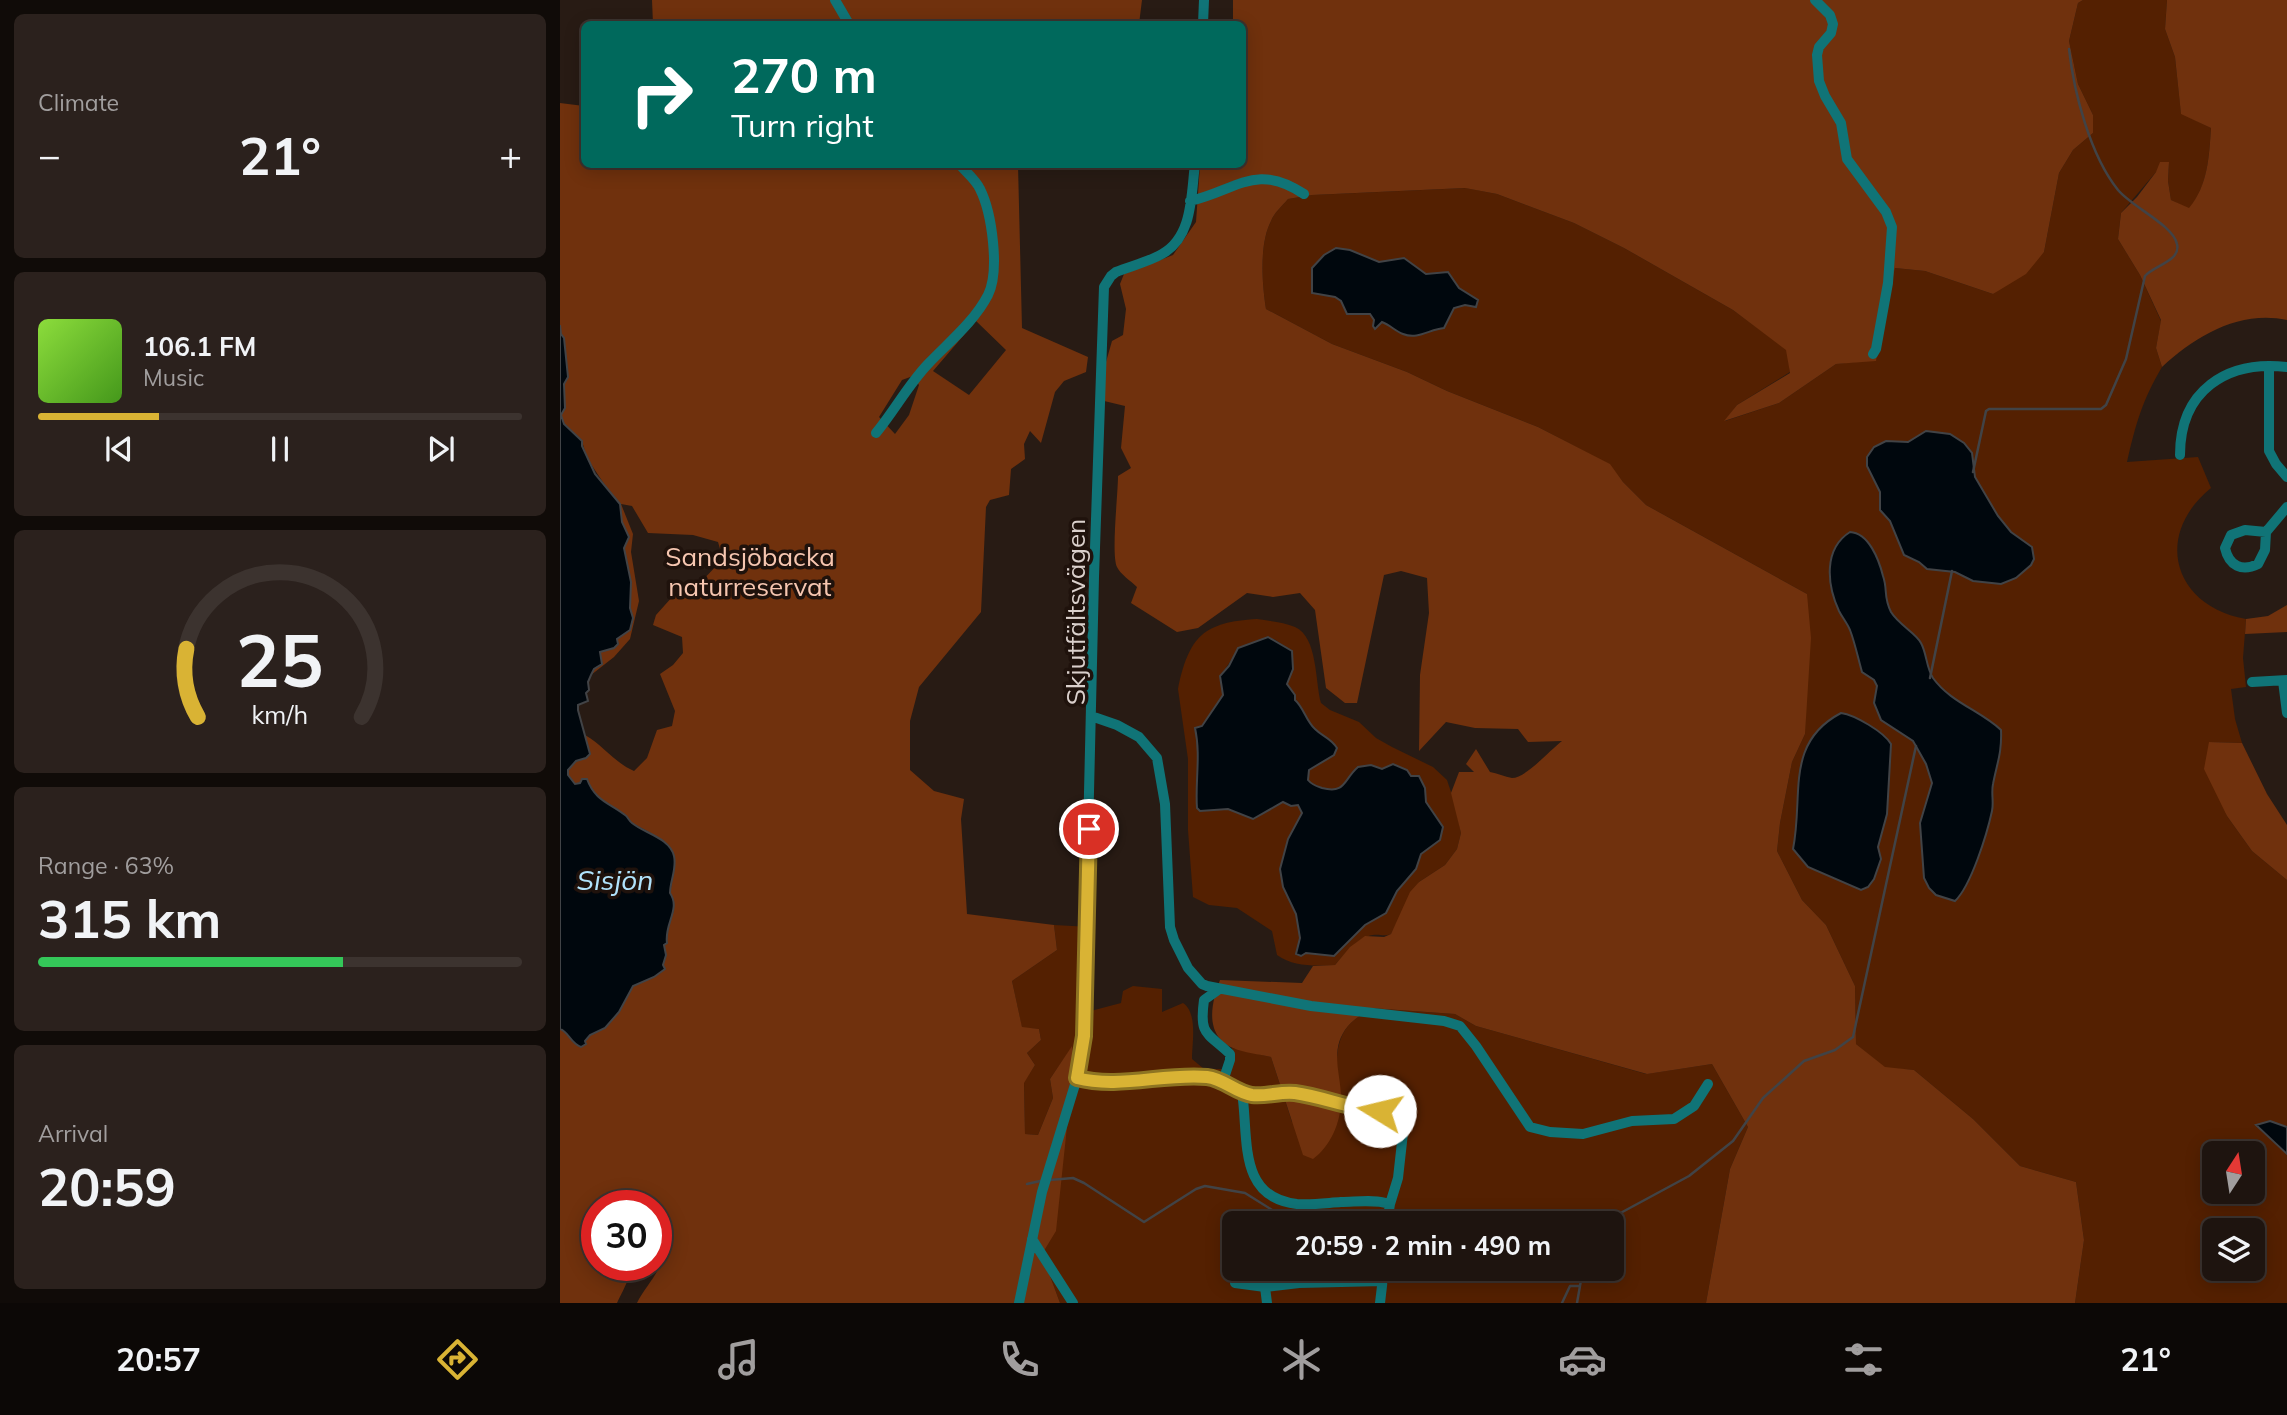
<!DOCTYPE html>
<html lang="en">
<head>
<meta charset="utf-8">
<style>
  body { margin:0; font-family:Mulish,sans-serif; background:#2b211d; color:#f1f3f6; height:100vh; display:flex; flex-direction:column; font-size:26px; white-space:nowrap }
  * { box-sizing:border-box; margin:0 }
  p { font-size:23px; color:#a19e9e }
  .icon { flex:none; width:38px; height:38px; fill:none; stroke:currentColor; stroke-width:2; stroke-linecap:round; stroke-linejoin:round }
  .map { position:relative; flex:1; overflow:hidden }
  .side { display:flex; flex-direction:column; gap:14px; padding:14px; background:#100b08; width:560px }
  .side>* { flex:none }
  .top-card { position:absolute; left:21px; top:21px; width:665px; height:147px; border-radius:10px; box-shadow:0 4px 18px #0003,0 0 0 2px #3c332f; background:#00695c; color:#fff; overflow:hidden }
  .needle { width:46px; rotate:12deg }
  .tools { position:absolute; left:1642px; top:1141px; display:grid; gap:14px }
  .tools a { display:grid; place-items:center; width:63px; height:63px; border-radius:10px; background:#1e140f; box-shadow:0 4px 18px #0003,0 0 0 2px #3c332f; font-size:35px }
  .speed { position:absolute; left:21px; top:1190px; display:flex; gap:14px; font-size:35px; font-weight:700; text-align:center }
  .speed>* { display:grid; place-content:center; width:91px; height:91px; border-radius:50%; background:#1e140f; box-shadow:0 4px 18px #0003,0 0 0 2px #3c332f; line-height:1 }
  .speed .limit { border:10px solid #d22; background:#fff; color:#111 }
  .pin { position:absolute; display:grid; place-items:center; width:60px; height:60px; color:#fff; margin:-30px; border:4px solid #fff; border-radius:50%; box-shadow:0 2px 7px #0007 }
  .me { position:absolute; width:77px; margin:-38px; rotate:279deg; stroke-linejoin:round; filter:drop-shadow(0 0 5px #0008) }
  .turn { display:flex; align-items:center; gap:24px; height:147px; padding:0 35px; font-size:32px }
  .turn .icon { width:91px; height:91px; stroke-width:2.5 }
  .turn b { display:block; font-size:49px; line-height:60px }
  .big { font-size:52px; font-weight:700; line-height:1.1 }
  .side .widget { flex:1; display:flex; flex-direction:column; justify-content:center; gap:10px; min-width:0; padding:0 24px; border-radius:10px; background:#2b211d }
  .side .dial { align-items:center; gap:0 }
  .dial svg { height:182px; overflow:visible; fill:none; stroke:#3c332f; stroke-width:7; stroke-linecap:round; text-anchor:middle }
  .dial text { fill:#f1f3f6; stroke:none }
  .song { display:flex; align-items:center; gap:21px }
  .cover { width:84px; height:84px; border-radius:10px; background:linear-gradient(135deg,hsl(90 70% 55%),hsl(100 70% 35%)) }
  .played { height:7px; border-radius:4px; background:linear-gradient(90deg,#d9b334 25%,#3c332f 25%) }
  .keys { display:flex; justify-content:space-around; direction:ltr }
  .heat { display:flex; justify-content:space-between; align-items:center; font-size:38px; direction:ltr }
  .charge { height:10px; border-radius:5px; background:linear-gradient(90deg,#34c759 63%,#3c332f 0) }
  .trip { position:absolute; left:662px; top:1211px; width:402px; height:70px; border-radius:10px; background:#1e140f; box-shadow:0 4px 18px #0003,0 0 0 2px #3c332f; font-weight:700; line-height:70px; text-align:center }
  .menu { display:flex; height:112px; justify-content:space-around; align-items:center; background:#0c0806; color:#a19e9e }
  .menu .icon { width:49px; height:49px }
  .menu .active { color:#d9b334 }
  .menu b { font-size:32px; color:#f1f3f6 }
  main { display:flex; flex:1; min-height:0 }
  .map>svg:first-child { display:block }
</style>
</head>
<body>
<main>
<section class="side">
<div class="widget"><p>Climate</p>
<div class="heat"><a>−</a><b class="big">21°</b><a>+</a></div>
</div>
<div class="widget">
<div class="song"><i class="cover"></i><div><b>106.1 FM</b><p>Music</p></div></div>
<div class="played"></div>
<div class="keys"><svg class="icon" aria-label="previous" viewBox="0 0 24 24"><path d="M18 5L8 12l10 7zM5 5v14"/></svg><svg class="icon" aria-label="pause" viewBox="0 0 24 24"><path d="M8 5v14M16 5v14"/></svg><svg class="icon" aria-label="next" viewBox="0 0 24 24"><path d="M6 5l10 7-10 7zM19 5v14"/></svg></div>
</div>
<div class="widget dial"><svg viewBox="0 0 100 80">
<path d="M14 69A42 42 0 1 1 86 69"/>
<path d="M14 69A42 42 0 0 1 9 39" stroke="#d9b334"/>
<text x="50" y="56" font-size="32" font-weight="700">25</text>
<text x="50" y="72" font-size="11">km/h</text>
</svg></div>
<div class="widget"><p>Range · 63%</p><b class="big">315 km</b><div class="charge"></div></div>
<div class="widget"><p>Arrival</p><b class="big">20:59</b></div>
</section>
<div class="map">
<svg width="1727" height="1303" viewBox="0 0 1727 1303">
  <rect width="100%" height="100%" fill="#281b14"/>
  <path fill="#542001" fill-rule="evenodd" d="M1523,0H1607L1605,29L1615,57L1621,113L1651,128C1649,157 1648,185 1629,209L1611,200L1608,181L1609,163L1596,172L1561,213L1558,239L1580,275L1601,321L1596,348L1602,367C1582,401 1576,423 1567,462L1638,457L1651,488C1593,535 1613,606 1686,619L1683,658L1686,687L1671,689L1675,719L1682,743L1649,742L1667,816L1692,851L1727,880V1303H1515L1524,1240L1516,1182L1460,1166L1413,1119L1354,1070L1325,1068L1296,1044L1295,986L1266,925L1242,900L1217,851L1220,823L1232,762L1245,734L1247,594L1086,505L1063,482L1049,464L978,427L887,391L847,372L772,344L706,309C702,284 699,244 711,221C714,213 722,206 728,199L752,195L906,188L937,194L1014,223L1064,248L1173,310L1227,350L1230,372L1177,405L1165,421L1219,403L1276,364L1316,360L1335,268L1365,271L1433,294L1484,252L1499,173L1513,150L1533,133V115L1518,84L1509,41L1518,3ZM1654,1153H1692V1192H1654ZM1654,1230H1692V1269H1654Z
    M697,619C709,621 724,622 735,627C758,637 755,682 761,703L770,710L799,722L816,738L832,747L873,767L887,780L895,804L901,833L897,849L885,865L859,882L831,934C823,937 821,934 813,935C797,937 785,954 775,965C754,966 734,967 717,955L712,931L677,908L649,905L633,897L628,830V759L618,689C629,636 644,622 697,619ZM700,639H714L732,651L733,669L727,684L751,725L775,745L774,755L749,770L748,780C755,789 771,791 781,788L793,772L811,765L822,769L836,765L847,770L850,776H859L865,788L866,802L879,841L861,854L856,869L838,891L826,913L805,925L778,953L736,954L740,938L736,914L723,887L720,869L728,839L742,813L738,805L731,806L723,802L693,819L668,809L637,808C635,782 640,755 635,728L642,726L663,695L664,686L660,679C663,672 677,649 684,646C690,642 694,643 700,639Z
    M494,925L531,927L527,1012L561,1003L563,991L573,986L602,989V1012L623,1003C638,1013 632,1043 632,1059L644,1069H666L672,1048L711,1057L732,1122L781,1101C778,1077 771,1047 788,1026C794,1019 803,1014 810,1008L895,1014L916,1026L1086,1074L1152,1064L1188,1127L1170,1169L1146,1303H500L482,1254L508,1108L514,1060L512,1047L490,1079L493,1098L478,1135L465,1134L464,1082L475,1065L467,1053L481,1040L479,1029L462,1028L452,981L497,950ZM674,1223H1052V1269H674Z"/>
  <path fill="#70310d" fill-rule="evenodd" d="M92,0H582L579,24H93Z
    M673,0H1523L1518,3L1509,41L1518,84L1533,115V133L1513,150L1499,173L1484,252L1466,274L1433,294L1365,271L1335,268L1316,361L1276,364L1219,403L1164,421L1177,405L1230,373L1226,350L1173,310L1064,248L1014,223L937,194L905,188L752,195L728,199C722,206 714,213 711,221C699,244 702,284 706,309L772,344L847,372L887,391L978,427L1050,464L1063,482L1086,505L1247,594L1251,638L1245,734L1232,762L1220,823L1217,851L1242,900L1266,925L1295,986L1296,1044L1325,1067L1354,1070L1413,1119L1460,1166L1516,1182L1524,1240L1515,1303H1146L1170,1169L1188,1127L1152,1064L1087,1074L916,1026L895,1014L810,1008C803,1014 794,1019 788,1026C768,1050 782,1075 781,1101C781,1122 770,1147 753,1159L743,1155L711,1057C699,1054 684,1053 673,1048C644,1035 651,1004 660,980L742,983L753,966L775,965L790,947L805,936L824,937L831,934L850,892L859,882L885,865L897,849L901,833L891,793L899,772H914L906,764L916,749L930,772C937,773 945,777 952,778C966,778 990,750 1002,741L968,742L958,729L915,728L886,722L859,751L860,675L869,613L867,578L841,571L824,575L797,703H785L766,688L755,610L740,593L713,597L687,593L638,628L617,632L571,603L577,587C571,581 560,574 557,567C551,554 558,495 558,476L571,468L561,448L565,406L540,400L544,369L552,341L563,335L566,309L560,284L564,274L613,255L636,222L640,165L682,164V24H673Z
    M1607,0H1727V320C1679,310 1636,336 1602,367L1596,348L1601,320L1580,275L1558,239L1561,213L1577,197L1596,172L1600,162H1609L1608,181L1611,200L1629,208C1648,185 1649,157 1651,128L1621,114L1615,57L1605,29Z
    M0,103L24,106V164L458,165L462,328L528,357L526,372L504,381L495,392L481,443L470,431L464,444L465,459L451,469L449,495L430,500L426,507L421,612L359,687L350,721V770L374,791L404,799L401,819L407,914L494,925L497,950L452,981L462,1027L479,1029L481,1040L467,1053L475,1065L464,1083L465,1134L478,1135L493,1098L490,1079L512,1046L514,1060L496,1231L482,1254L500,1303H77C84,1288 99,1274 102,1259L96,1249V1206H37V1265H72C70,1279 63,1290 57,1303H0V1029C9,1032 11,1043 21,1047L25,1045V1041L30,1035L45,1028L59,1012L73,986L97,974L105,958L104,945L109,919L114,911L110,894L115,862L112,850L91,833L70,822L55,808L48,806L33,792L28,782L22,779L20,783L15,784L8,775V770L16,761L26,758L29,749L25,735C44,746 55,763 74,771L87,758L97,730L112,726L115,711L100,674L113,665L123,653L122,637L93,625L96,615L113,596L136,587L163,559L158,542L133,535L88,533L72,506L61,504L73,534L71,552L79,601L70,639L54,657L31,675L34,669L40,666V652L54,648L58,644L57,639L73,618L70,608V576L67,570L64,548L66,541L62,522L52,496L27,458L22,441L4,424L1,415L5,408L4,384L8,377L4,339L0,334ZM416,321L446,350L409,395L373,371ZM353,376L359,385L349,415L335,434L319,417L342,380Z
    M1727,605V632L1685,634L1686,619L1708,616Z
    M1649,742L1682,743L1707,794L1727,825V880L1692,851L1667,816L1644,769Z"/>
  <path fill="#00070d" stroke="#414346" stroke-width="2" d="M776,248L790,250L819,262L844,258L866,274L888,272L899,288L918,300L916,307L905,305L894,308L884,328C870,329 858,340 843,334C835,331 830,325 822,322L815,329L813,326L814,320L810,314H787L781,301L775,297L752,293V268L764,255Z
    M0,325L1,334L4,338L8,377L4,384L5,408L1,415L4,424L22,441V446L35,474L60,504L62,522L69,537L64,548L71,582L70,608L73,618L70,630L57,639L58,644L54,648L40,652L42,664L34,669L31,675L28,682L29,690L26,693L28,701L18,705V710L30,754L26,758L16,761L8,770V775L15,784L20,783L22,779H27C35,801 50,803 65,815C68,817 69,821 72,823C84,833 110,838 114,856C117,869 110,881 110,893C121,909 104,924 107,943L104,945L106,955L103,965L105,969L94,977L73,986L59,1012L45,1028L30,1035L25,1041L26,1044L21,1047C10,1043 9,1032 0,1029Z
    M1366,431L1390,434L1404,443L1412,453L1415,477L1438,516L1451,532L1472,547L1474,559L1471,565L1456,578L1441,584L1413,581L1395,572L1367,569L1359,562L1344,555L1330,521L1320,510V492L1307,466V457L1314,447L1326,441L1348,442Z
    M1290,532C1309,533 1319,560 1323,576C1328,590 1323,596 1331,612C1339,625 1356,633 1361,643C1367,654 1366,667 1373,678C1390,702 1421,711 1441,730C1442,753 1437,763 1433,784C1431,793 1434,802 1432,811C1427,834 1411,886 1395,901L1376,895L1369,888L1364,878L1360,823L1372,783L1366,764L1353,741L1321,720L1314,703L1317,686L1314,680L1302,672C1298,658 1295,643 1290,630C1287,623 1282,617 1279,611C1267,585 1263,549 1290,532Z
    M708,637L732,651L733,669L727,684L735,695V700C744,708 746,721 755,729C763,737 771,738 777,748L774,755L749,770L748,780C752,785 756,786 762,788C786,794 783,780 798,767L811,765L822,769L833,764L847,770L851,776H859L865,788L866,802L883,827L880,840L861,854L856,869L837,891L826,913L805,925L774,956L746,953L741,956L736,954L740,938L736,914L723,887L720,869L728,839L742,813L738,805L731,806L723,802L693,819L668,809L640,811L637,808C635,782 641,755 635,728L642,726L663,695L660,676L669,666L678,648Z
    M1281,713C1295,715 1324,732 1331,744L1327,814L1318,847L1321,859L1314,879L1308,887L1301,890L1248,867L1233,849C1244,796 1224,743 1281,713Z
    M1710,1121L1727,1127V1154L1696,1125Z"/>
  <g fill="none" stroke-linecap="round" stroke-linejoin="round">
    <path stroke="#414346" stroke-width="2.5" d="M1413,472L1426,411L1429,409H1541L1546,405L1566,359L1585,276C1595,265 1621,261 1617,244C1613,225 1572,207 1558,190C1530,155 1514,93 1509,49
      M1370,678L1392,571
      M490,1180L513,1178L524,1183L584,1222L636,1189L645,1186L685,1193L725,1218L784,1215L823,1216
      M467,1184L480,1181
      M832,1216L930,1223
      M1042,1223L1129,1176L1173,1141L1203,1098L1244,1061L1275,1050L1293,1037L1356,746
      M1002,1303L1010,1286H1019
      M1017,1303L1023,1269"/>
    <path stroke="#107477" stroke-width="10" d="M275,0L289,24
      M1255,0L1270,15L1273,24L1271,33L1259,47L1257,55L1259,81L1265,96L1281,123L1287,159L1326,212L1332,227L1328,283L1316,349L1313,354
      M643,24L644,0
      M630,201C677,190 696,162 744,194
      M1709,366V451L1716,464L1727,477
      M316,433C335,410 348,385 368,364C389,342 414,322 428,295C440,271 432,213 420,189C416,180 406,172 399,164
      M1620,455C1620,391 1666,360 1727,367
      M1706,532L1685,530L1671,535L1665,548C1669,566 1682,572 1698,564L1705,550L1706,532L1727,507
      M1723,681L1727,713
      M1692,682L1727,680
      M531,716L557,725L579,737L597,758L605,804L610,927L614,940L628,968L642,984L647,986L751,1006L884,1021L900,1026L916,1046L970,1127L990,1132L1023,1134L1072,1121L1114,1119L1134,1106L1148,1084
      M658,990L644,1000C639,1036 647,1032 670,1054V1060L663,1081
      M517,1078L534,1082L613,1077H650L663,1081L686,1093L695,1095L735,1093L801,1110L838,1115L844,1124L838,1178L830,1204C815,1199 796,1202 781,1202C766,1203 752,1205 737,1204C680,1198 688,1143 683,1100L686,1093
      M827,1223L830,1204
      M472,1239L513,1303
      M675,1283L705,1287L739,1283L823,1281
      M705,1287L707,1303
      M459,1303L482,1192L517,1078L523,1050L534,577L544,287L551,276L556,272C571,266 588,262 602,254C633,237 631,195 635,164
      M820,1303L824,1269"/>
  </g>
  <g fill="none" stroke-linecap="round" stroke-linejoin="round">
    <g stroke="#8d7422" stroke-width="18">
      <path id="route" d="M529,829L524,1036L517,1078C559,1089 604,1073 647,1077C664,1079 675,1092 692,1095C706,1097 721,1091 735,1093C764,1097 790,1109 820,1111"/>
    </g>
    <use href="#route" stroke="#d9b334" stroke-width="12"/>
  </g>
  <g text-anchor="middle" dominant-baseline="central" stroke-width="7" stroke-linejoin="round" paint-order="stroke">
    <g font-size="26" fill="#f6c6b0" stroke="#1f120c">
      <text x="190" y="556">Sandsjöbacka<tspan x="190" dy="30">naturreservat</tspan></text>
    </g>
    <g font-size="26" fill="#dad0cc" stroke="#1f120c">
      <text transform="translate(515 612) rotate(-90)">Skjutfältsvägen</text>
    </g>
    <g font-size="28" font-style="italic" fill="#b1e3fc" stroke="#1f120c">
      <text x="55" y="879">Sisjön</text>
    </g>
  </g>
</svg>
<div class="tools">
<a><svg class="needle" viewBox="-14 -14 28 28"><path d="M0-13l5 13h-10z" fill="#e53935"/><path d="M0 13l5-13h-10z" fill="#a19e9e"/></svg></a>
<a><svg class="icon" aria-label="layers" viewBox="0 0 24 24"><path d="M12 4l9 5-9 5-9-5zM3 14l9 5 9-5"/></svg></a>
</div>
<div class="speed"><div class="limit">30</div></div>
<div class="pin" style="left:529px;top:829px;background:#d93025"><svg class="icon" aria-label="arrive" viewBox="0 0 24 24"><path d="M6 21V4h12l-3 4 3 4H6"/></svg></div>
<svg class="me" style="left:820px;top:1111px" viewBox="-20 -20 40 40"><circle r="19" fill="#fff"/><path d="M0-13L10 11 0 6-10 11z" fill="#d9b334"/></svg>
<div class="trip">20:59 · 2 min · 490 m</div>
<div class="top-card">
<div class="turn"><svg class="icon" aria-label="right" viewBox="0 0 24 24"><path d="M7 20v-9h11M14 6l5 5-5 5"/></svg><div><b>270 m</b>Turn right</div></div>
</div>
</div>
</main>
<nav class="menu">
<b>20:57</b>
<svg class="icon active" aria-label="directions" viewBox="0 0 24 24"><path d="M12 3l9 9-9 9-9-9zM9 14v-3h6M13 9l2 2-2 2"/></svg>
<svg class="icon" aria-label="music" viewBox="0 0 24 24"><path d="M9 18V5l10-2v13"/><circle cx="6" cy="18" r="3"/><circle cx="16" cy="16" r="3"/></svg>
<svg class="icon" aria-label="phone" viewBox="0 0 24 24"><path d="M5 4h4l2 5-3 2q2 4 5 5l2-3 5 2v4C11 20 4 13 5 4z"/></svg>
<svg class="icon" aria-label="climate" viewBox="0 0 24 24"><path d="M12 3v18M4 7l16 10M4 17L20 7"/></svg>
<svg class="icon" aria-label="car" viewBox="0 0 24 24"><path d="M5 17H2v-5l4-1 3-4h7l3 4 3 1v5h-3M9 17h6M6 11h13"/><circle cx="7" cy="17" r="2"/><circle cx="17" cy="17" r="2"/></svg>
<svg class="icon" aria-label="filters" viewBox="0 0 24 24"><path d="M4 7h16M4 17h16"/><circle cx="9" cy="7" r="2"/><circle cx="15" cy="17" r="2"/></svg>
<b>21°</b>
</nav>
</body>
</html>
